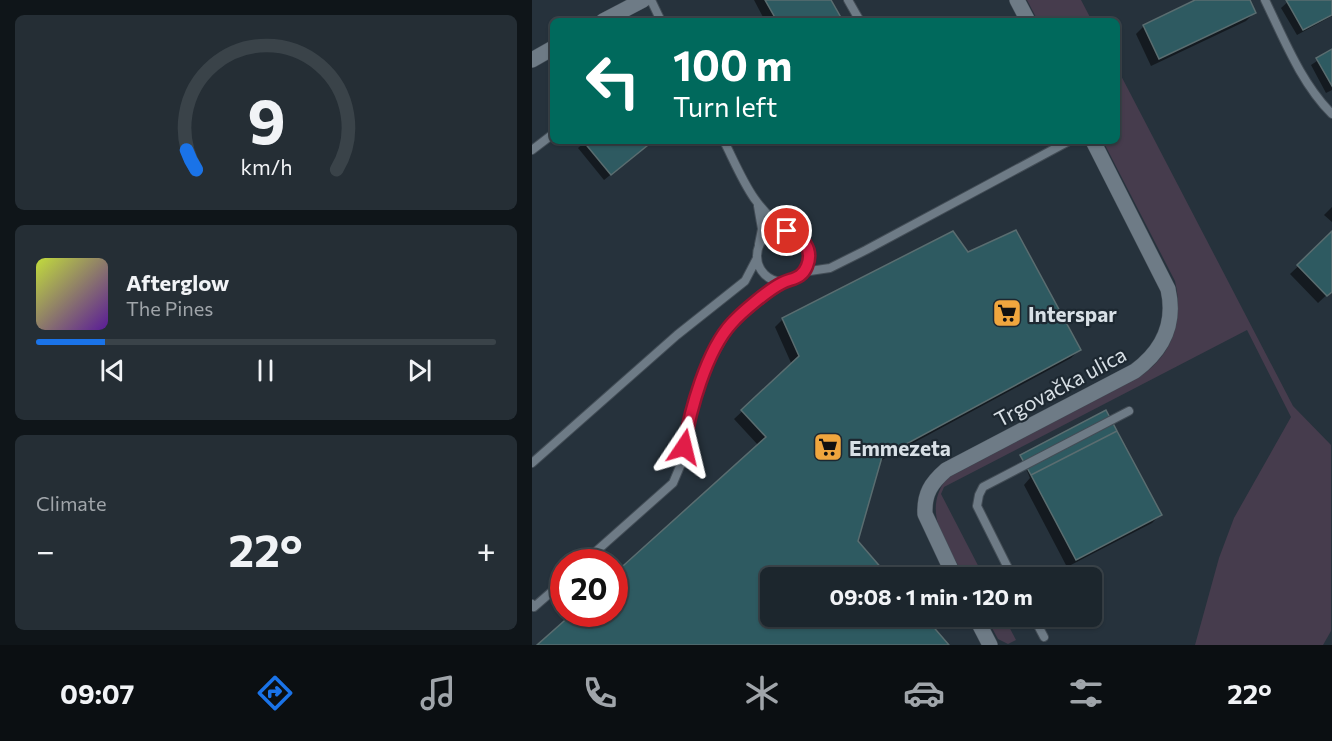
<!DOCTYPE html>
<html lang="en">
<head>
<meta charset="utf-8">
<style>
  body { margin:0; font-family:Commissioner,sans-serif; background:#252e35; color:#f1f3f6; height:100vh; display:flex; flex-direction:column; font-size:22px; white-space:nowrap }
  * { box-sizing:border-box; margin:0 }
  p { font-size:20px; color:#a0a5aa }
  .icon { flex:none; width:33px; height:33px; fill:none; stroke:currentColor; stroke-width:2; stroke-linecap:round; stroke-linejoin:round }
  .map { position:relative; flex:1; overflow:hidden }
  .details { display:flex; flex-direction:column; gap:15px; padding:15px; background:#0f1519; width:532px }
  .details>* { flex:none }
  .top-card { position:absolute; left:18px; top:18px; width:570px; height:126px; border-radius:9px; box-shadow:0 2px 4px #0004,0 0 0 2px #3a4349; background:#00695c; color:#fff; overflow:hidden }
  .speed { position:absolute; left:18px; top:549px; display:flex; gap:12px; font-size:30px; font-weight:700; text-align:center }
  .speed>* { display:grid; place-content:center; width:78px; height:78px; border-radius:50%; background:#1c262d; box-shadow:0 2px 4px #0004,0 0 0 2px #3a4349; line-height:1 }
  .speed .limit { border:9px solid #d22; background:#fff; color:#111 }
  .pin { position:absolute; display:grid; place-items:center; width:51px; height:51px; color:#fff; margin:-26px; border:3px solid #fff; border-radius:50%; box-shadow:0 2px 6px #0007 }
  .me { position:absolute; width:66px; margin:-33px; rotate:10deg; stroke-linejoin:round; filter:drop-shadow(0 0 4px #0008) }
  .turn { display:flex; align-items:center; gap:21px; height:126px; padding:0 24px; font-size:27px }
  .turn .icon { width:78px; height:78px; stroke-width:2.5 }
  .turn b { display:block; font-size:42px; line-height:51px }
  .big { font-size:45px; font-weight:700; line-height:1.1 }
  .details .widget { flex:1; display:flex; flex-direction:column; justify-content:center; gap:9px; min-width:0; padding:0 21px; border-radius:9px; background:#252e35 }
  .details .dial { align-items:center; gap:0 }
  .dial svg { height:156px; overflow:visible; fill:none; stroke:#3a4349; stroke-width:7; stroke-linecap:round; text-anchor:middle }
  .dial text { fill:#f1f3f6; stroke:none }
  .song { display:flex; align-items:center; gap:18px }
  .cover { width:72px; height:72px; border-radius:9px; background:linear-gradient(135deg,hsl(70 70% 55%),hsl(270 70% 35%)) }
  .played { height:6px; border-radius:3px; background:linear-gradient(90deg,#1a73e8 15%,#3a4349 15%) }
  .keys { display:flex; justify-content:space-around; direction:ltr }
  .heat { display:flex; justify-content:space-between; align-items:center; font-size:33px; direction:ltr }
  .trip { position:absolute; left:228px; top:567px; width:342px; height:60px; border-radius:9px; background:#1c262d; box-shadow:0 2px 4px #0004,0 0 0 2px #3a4349; font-weight:700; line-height:60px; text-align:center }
  .menu { display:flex; height:96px; justify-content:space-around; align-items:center; background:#0b0f12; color:#a0a5aa }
  .menu .icon { width:42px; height:42px }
  .menu .selected { color:#1a73e8 }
  .menu b { font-size:27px; color:#f1f3f6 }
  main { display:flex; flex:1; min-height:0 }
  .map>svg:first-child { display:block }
</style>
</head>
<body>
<main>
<section class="details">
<div class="widget dial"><svg viewBox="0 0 100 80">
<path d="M14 69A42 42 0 1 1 86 69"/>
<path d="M14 69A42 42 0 0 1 9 59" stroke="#1a73e8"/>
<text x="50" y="56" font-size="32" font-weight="700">9</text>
<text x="50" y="72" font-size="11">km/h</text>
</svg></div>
<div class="widget">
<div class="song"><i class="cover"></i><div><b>Afterglow</b><p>The Pines</p></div></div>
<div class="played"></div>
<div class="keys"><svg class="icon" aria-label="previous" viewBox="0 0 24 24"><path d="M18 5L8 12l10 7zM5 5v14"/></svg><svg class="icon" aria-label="pause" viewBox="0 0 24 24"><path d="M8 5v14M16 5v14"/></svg><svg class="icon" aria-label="next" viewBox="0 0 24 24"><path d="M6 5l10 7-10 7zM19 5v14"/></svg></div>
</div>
<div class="widget"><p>Climate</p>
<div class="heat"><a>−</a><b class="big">22°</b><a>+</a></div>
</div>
</section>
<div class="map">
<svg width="800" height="645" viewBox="0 0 800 645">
  <rect width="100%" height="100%" fill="#26323c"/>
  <path fill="#463c4d" d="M495,0H549L560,21H506Z
    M585,68L761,406L799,445V631L791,645H663L687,558L702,518L759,417L715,330L412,487L409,494L452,577H433C416,545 388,513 415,478L607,377C641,355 652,320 643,281L571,141H585Z
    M454,617H472L484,640L476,644L466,639Z"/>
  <path fill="#0007" d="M222,0H297L309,21H233Z
    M667,0H716L722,13L714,21L619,66L604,34L612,26Z
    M758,0H800V16L765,35L749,8Z
    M800,51V90L794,93L779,65Z
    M54,141H121L72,180L46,148Z
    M800,207V222L792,215Z
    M800,234V290L786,303L758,274Z
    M435,254L547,350L539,358L348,461L238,578V616L415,645H7L42,614H82L226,445L202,419L260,365L243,327L251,319Z
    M489,456L628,515L620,523L535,567L492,485L498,478Z"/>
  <path fill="#2e5a61" stroke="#5a6d70" stroke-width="1.5" d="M233,0H299L311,21H245Z
    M663,0H718L724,13L627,59L611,25Z
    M754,0H800V15L771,30Z
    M800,49V86L784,58Z
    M51,141H121L79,175Z
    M484,230L549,350L350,457L326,541L358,578H238V616H392L417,645H5L40,614H82V574L234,437L209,410L267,356L250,318L421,231L436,252Z
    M800,231V292L795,296L765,265Z
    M574,410L585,431L499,475L488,455Z
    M585,431L630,515L544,560L499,475Z"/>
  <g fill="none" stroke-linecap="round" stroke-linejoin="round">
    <g stroke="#434d56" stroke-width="10">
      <path id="service" d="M119,0L129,21
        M316,0L328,21
        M733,0C752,39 769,83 800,114
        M192,141C209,175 222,212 257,230
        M0,150L21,134
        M226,206L230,229L227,244
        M225 256a26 26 0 1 1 52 0a26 26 0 1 1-52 0Z
        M271,272L298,268L334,250L537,141
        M0,463L145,335L213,281L225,258
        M52,562L141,483L149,464L158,413L174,368L199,324L251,282
        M481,578L445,506L447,495L451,487L597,411
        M0,604L2,607L32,581
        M501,616L512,637"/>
    </g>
    <g stroke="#434d56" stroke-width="16">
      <path id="minor" d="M485,0L496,21
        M71,21L111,0
        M0,60L21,48
        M423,578L393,514C392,494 399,483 414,470L603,371C630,351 644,324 636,289L561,141
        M443,616L458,645"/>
    </g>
    <use href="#service" stroke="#6e7b86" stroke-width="8"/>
    <use href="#minor" stroke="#6e7b86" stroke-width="15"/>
  </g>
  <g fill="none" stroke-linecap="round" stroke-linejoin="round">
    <g stroke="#92132f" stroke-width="15">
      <path id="route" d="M152,447C158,411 174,351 200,323C210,312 236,290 250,283C260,278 270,279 275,266C282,249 270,235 255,231"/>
    </g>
    <use href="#route" stroke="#e11d48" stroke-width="10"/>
  </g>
  <defs>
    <g id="supermarket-square" transform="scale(1.5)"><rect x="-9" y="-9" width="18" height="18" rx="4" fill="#f0a63e" stroke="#1d2831"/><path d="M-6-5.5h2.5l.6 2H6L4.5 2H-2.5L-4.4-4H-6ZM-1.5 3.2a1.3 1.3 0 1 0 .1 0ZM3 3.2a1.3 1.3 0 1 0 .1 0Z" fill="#111"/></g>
  </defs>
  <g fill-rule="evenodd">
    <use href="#supermarket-square" x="475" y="313"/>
    <use href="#supermarket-square" x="296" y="447"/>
  </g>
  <g text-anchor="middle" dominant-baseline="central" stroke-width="4.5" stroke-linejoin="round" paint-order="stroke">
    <g font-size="21" font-weight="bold" fill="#d8e0e6" stroke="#1d2831" text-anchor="start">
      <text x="496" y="313">Interspar</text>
      <text x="317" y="447">Emmezeta</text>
    </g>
    <g font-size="21" fill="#d8e0e6" stroke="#1d2831">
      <text transform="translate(528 386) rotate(-28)">Trgovačka ulica</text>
    </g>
  </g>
</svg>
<div class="speed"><div class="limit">20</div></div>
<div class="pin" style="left:255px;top:231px;background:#d93025"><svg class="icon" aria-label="arrive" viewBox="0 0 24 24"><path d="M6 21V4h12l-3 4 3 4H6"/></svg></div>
<svg class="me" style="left:152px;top:447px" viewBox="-20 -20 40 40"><path d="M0-17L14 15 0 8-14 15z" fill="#e11d48" stroke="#fff" stroke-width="4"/></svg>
<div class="trip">09:08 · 1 min · 120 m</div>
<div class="top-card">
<div class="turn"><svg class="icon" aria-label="left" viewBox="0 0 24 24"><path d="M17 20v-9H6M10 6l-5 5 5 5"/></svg><div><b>100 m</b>Turn left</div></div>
</div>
</div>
</main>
<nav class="menu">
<b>09:07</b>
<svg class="icon selected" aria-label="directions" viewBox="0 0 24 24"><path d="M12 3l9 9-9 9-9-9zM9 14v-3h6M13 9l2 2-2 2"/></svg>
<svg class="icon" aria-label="music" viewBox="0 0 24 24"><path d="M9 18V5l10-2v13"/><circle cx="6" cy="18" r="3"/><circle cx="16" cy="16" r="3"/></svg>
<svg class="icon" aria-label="phone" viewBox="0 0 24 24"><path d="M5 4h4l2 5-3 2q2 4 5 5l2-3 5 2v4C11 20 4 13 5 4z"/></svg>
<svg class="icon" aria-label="climate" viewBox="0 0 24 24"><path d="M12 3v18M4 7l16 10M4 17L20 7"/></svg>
<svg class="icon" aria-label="car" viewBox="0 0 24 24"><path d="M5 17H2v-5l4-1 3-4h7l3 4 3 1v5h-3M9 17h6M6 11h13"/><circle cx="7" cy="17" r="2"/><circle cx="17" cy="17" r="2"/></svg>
<svg class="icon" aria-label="filters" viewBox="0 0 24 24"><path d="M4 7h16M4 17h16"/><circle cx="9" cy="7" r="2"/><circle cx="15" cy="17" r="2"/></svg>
<b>22°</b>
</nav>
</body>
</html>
